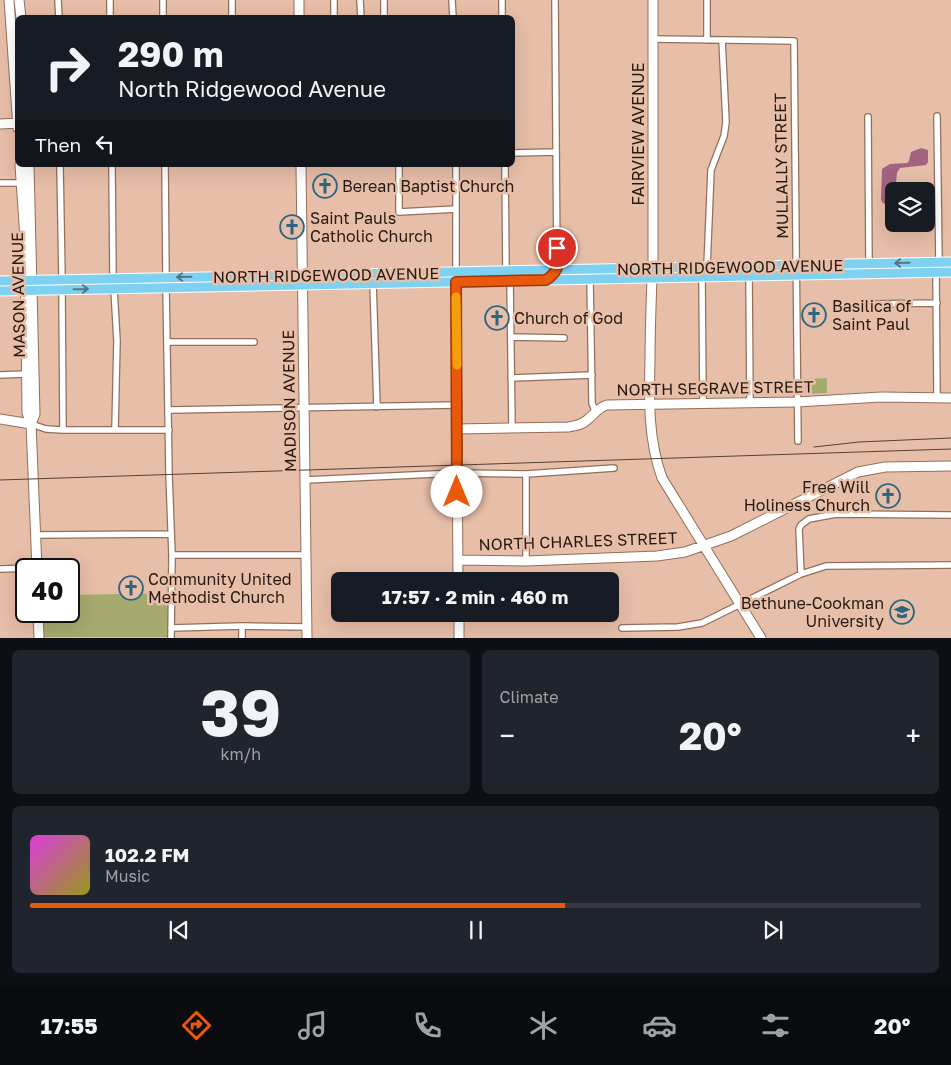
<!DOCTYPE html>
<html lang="en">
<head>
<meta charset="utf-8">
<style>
  body { margin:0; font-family:"Golos Text",sans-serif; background:#20242c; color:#f1f3f6; height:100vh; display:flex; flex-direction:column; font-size:19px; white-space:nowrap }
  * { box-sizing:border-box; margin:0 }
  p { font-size:16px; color:#9ea1a6 }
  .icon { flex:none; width:28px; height:28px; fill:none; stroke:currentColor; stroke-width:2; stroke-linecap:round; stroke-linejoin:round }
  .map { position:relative; height:638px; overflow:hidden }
  .panel { display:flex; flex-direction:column; gap:12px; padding:12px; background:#0d0f14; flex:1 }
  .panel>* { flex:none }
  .banner { position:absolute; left:15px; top:15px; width:500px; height:152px; border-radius:8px; box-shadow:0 5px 20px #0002; background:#171b24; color:#f1f3f6; overflow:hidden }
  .buttons { position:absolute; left:885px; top:182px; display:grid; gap:10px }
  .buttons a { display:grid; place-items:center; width:50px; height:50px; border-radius:8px; background:#171b24; box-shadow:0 5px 20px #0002; font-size:25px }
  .speed { position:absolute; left:15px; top:558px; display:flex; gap:10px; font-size:25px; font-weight:700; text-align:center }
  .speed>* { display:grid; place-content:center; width:65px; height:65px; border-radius:50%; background:#171b24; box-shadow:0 5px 20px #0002; line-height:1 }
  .speed .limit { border:2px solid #111; border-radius:8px; background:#fff; color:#111 }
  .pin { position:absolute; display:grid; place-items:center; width:42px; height:42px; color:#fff; margin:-21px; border:2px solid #fff; border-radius:50%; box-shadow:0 1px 5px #0007 }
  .me { position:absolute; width:55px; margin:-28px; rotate:0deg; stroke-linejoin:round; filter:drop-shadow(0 0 4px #0008) }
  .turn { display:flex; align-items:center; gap:18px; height:105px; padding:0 20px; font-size:22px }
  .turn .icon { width:65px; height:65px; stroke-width:2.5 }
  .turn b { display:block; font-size:35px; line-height:42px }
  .then { display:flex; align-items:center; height:48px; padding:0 20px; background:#0003; gap:10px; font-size:19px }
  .big { font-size:38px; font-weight:700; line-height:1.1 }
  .panel .card { flex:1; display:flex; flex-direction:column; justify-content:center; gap:8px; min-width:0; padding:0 18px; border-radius:8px; background:#20242c }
  .panel .dial { align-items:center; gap:0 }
  .dial b { font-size:65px; line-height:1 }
  .song { display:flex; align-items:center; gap:15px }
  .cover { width:60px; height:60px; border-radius:8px; background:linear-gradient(135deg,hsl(300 70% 55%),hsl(60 70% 35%)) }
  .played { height:5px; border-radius:2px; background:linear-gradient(90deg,#ea580c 60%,#363941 60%) }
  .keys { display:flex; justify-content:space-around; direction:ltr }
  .heat { display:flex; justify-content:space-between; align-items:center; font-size:28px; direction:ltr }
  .panel .tiles { flex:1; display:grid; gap:12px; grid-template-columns:1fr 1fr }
  .card:last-child { grid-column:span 2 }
  .trip { position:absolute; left:331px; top:572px; width:288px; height:50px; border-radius:8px; background:#171b24; box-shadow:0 5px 20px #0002; font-weight:700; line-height:50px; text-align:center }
  .tabs { display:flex; height:80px; justify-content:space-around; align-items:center; background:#090b0e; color:#9ea1a6 }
  .tabs .icon { width:35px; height:35px }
  .tabs .on { color:#ea580c }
  .tabs b { font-size:22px; color:#f1f3f6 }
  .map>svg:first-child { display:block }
</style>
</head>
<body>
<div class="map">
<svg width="951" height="638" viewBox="0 0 951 638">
  <rect width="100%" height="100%" fill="#e7bea8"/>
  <path fill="#a7aa6e" d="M827,378V393L805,394V379Z
    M171,593V637H39L38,611H69V595Z"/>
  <path fill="#a26280" d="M921,148L928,150V162L926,165L900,168L897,173L894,203L886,205L882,202L881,199L882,169L890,164L907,163L909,161L911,152Z"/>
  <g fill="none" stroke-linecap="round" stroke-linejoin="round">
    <g stroke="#936f5a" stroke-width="8">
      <path id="street" d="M58,0L59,18
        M110,0V18
        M163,0V18
        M232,0V18
        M360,0L361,18
        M384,0V18
        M452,0L453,18
        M555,0L557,270
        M334,18V0
        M502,18V0
        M653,39L794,41L798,441
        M707,40V0
        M937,116L939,263
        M868,117L869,264
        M512,153L556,152
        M60,165L62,280
        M112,165L113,279
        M165,165L166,278
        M399,165V212L456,209
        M456,165V272
        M505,165L506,271
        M0,183H23
        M707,267L711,170L724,136L726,122L722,40
        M936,273L937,398
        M749,276L750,403
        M702,277L703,404
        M590,279L592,403L595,411
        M510,280L512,428
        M373,283L377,407
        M166,287L169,474L172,555L171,638
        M114,289L117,341L115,429
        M62,290L63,430
        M871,304L937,303
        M511,337L564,338
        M168,342H254
        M0,375L26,374
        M511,378L592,375
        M169,410L457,405
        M31,424L46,429L63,430H169
        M526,474V561
        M305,480L457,473L526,474L614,468
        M36,535L171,534
        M172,555H306
        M0,569L37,568
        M801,574L799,529L801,525L809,519L836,514L951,515
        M171,628L242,626L307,627
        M622,628L678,627L702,623L801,574L826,566L951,565
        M242,638V626"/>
    </g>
    <g stroke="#936f5a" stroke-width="11">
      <path id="secondary" d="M9,0L18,128
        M19,0L21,18
        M299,0V18
        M653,0V268L652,278C651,305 650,332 650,359C649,400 648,439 662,478L761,638
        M0,124L18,123
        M20,165L25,239L27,413L31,424L37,569
        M29,165L35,414L31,424
        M301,165L307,638
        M456,282L458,581
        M0,419L31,424
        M457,429L568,427C575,426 582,425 587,420C595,414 597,408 607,405L797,402L881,397L951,398
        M458,560L526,561L657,556L685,552L731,536L858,472L885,467L951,466
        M38,611L39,638
        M459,614V638"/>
    </g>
    <g stroke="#fff" stroke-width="11">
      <path id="primary" d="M0,281L951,262
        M0,291L951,272"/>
    </g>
    <use href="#street" stroke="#fff" stroke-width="5.5"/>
    <use href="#secondary" stroke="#fff" stroke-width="9"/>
    <use href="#primary" stroke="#7fd1f2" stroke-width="9"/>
    <path stroke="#554136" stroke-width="1" d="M814,447L859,442L951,438
      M0,480L951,449"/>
  </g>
  <defs><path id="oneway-shaft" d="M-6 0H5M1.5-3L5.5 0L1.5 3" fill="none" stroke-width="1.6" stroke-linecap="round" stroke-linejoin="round" transform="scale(1.25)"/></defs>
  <g stroke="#547682">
    <use href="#oneway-shaft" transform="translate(902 263) rotate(179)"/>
    <use href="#oneway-shaft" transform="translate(184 277) rotate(179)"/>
    <use href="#oneway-shaft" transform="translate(81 289) rotate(-1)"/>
  </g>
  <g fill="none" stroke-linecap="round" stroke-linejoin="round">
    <g stroke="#983908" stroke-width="12">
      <path id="route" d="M457,492L456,282L546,280C561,270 557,264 557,248"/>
    </g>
    <use href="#route" stroke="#ea580c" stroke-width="9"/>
    <path stroke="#f59e0b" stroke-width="9" d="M456,297L457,365"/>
  </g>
  <defs>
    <g id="church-ring" transform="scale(1.25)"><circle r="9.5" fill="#e7bea8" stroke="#2e6680" stroke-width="1.5"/><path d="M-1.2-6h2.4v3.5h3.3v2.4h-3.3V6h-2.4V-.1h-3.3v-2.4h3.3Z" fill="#2e6680"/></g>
    <g id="university-ring" transform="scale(1.25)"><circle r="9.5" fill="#e7bea8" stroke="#2e6680" stroke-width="1.5"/><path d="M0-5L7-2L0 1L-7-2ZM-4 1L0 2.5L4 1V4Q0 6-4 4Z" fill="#2e6680"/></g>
  </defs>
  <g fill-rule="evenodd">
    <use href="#church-ring" x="325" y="186"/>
    <use href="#church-ring" x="292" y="227"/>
    <use href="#church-ring" x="814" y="315"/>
    <use href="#church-ring" x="497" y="318"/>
    <use href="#church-ring" x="888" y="496"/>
    <use href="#church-ring" x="131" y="588"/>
    <use href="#university-ring" x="902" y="612"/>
  </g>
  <g text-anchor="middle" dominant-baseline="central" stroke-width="5" stroke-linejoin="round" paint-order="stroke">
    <g font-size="16" fill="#281a12" stroke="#e7bea8">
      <text transform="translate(638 134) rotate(-90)">FAIRVIEW AVENUE</text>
      <text transform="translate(781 166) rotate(-91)">MULLALLY STREET</text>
      <text transform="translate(730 267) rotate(-1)">NORTH RIDGEWOOD AVENUE</text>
      <text transform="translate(326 275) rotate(-1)">NORTH RIDGEWOOD AVENUE</text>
      <text transform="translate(18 295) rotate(-91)">MASON AVENUE</text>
      <text transform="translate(715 388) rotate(-1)">NORTH SEGRAVE STREET</text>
      <text transform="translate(289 401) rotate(-91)">MADISON AVENUE</text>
      <text transform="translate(578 541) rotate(-2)">NORTH CHARLES STREET</text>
    </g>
    <g font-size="16" fill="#281a12" stroke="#e7bea8" text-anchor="start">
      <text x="342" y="186">Berean Baptist Church</text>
      <text x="310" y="218">Saint Pauls<tspan x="310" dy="18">Catholic Church</tspan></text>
      <text x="832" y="306">Basilica of<tspan x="832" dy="18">Saint Paul</tspan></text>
      <text x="514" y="318">Church of God</text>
      <text x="870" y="487" text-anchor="end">Free Will<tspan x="870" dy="18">Holiness Church</tspan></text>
      <text x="148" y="579">Community United<tspan x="148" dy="18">Methodist Church</tspan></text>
      <text x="884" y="603" text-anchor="end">Bethune-Cookman<tspan x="884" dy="18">University</tspan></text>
    </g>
  </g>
</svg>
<div class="buttons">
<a><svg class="icon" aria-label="layers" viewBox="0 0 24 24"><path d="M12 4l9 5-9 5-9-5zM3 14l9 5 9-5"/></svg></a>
</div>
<div class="speed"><div class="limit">40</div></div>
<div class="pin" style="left:557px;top:248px;background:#d93025"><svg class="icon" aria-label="arrive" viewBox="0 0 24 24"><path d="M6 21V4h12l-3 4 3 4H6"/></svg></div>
<svg class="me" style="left:457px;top:492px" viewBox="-20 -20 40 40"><circle r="19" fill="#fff"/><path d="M0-13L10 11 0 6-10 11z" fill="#ea580c"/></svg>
<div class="trip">17:57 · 2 min · 460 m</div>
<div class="banner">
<div class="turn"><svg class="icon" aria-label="right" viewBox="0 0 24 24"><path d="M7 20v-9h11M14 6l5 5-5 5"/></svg><div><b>290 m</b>North Ridgewood Avenue</div></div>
<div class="then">Then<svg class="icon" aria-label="left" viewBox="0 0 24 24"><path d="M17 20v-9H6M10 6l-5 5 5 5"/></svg></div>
</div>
</div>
<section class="panel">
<div class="tiles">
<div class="card dial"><b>39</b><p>km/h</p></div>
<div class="card"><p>Climate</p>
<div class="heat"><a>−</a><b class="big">20°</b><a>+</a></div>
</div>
<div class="card">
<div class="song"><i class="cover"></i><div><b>102.2 FM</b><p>Music</p></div></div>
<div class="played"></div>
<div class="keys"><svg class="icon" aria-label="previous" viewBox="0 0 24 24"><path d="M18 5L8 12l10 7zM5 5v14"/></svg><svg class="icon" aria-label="pause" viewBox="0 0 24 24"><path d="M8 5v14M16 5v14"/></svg><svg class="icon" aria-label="next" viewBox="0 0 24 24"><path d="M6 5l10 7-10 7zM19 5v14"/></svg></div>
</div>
</div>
</section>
<nav class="tabs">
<b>17:55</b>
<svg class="icon on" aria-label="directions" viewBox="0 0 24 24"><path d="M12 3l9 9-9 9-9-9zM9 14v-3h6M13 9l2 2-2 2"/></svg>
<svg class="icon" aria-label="music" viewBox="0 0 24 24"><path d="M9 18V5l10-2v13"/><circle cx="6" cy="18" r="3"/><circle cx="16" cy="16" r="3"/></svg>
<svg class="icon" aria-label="phone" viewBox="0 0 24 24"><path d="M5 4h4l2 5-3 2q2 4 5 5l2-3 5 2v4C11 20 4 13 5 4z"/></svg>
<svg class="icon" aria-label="climate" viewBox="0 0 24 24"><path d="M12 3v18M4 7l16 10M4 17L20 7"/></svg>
<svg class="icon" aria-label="car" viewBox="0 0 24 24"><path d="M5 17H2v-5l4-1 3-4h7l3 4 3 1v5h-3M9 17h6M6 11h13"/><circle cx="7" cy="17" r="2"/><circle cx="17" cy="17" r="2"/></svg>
<svg class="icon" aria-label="filters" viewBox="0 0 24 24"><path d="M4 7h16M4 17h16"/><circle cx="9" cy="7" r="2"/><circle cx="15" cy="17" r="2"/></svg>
<b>20°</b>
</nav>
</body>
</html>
